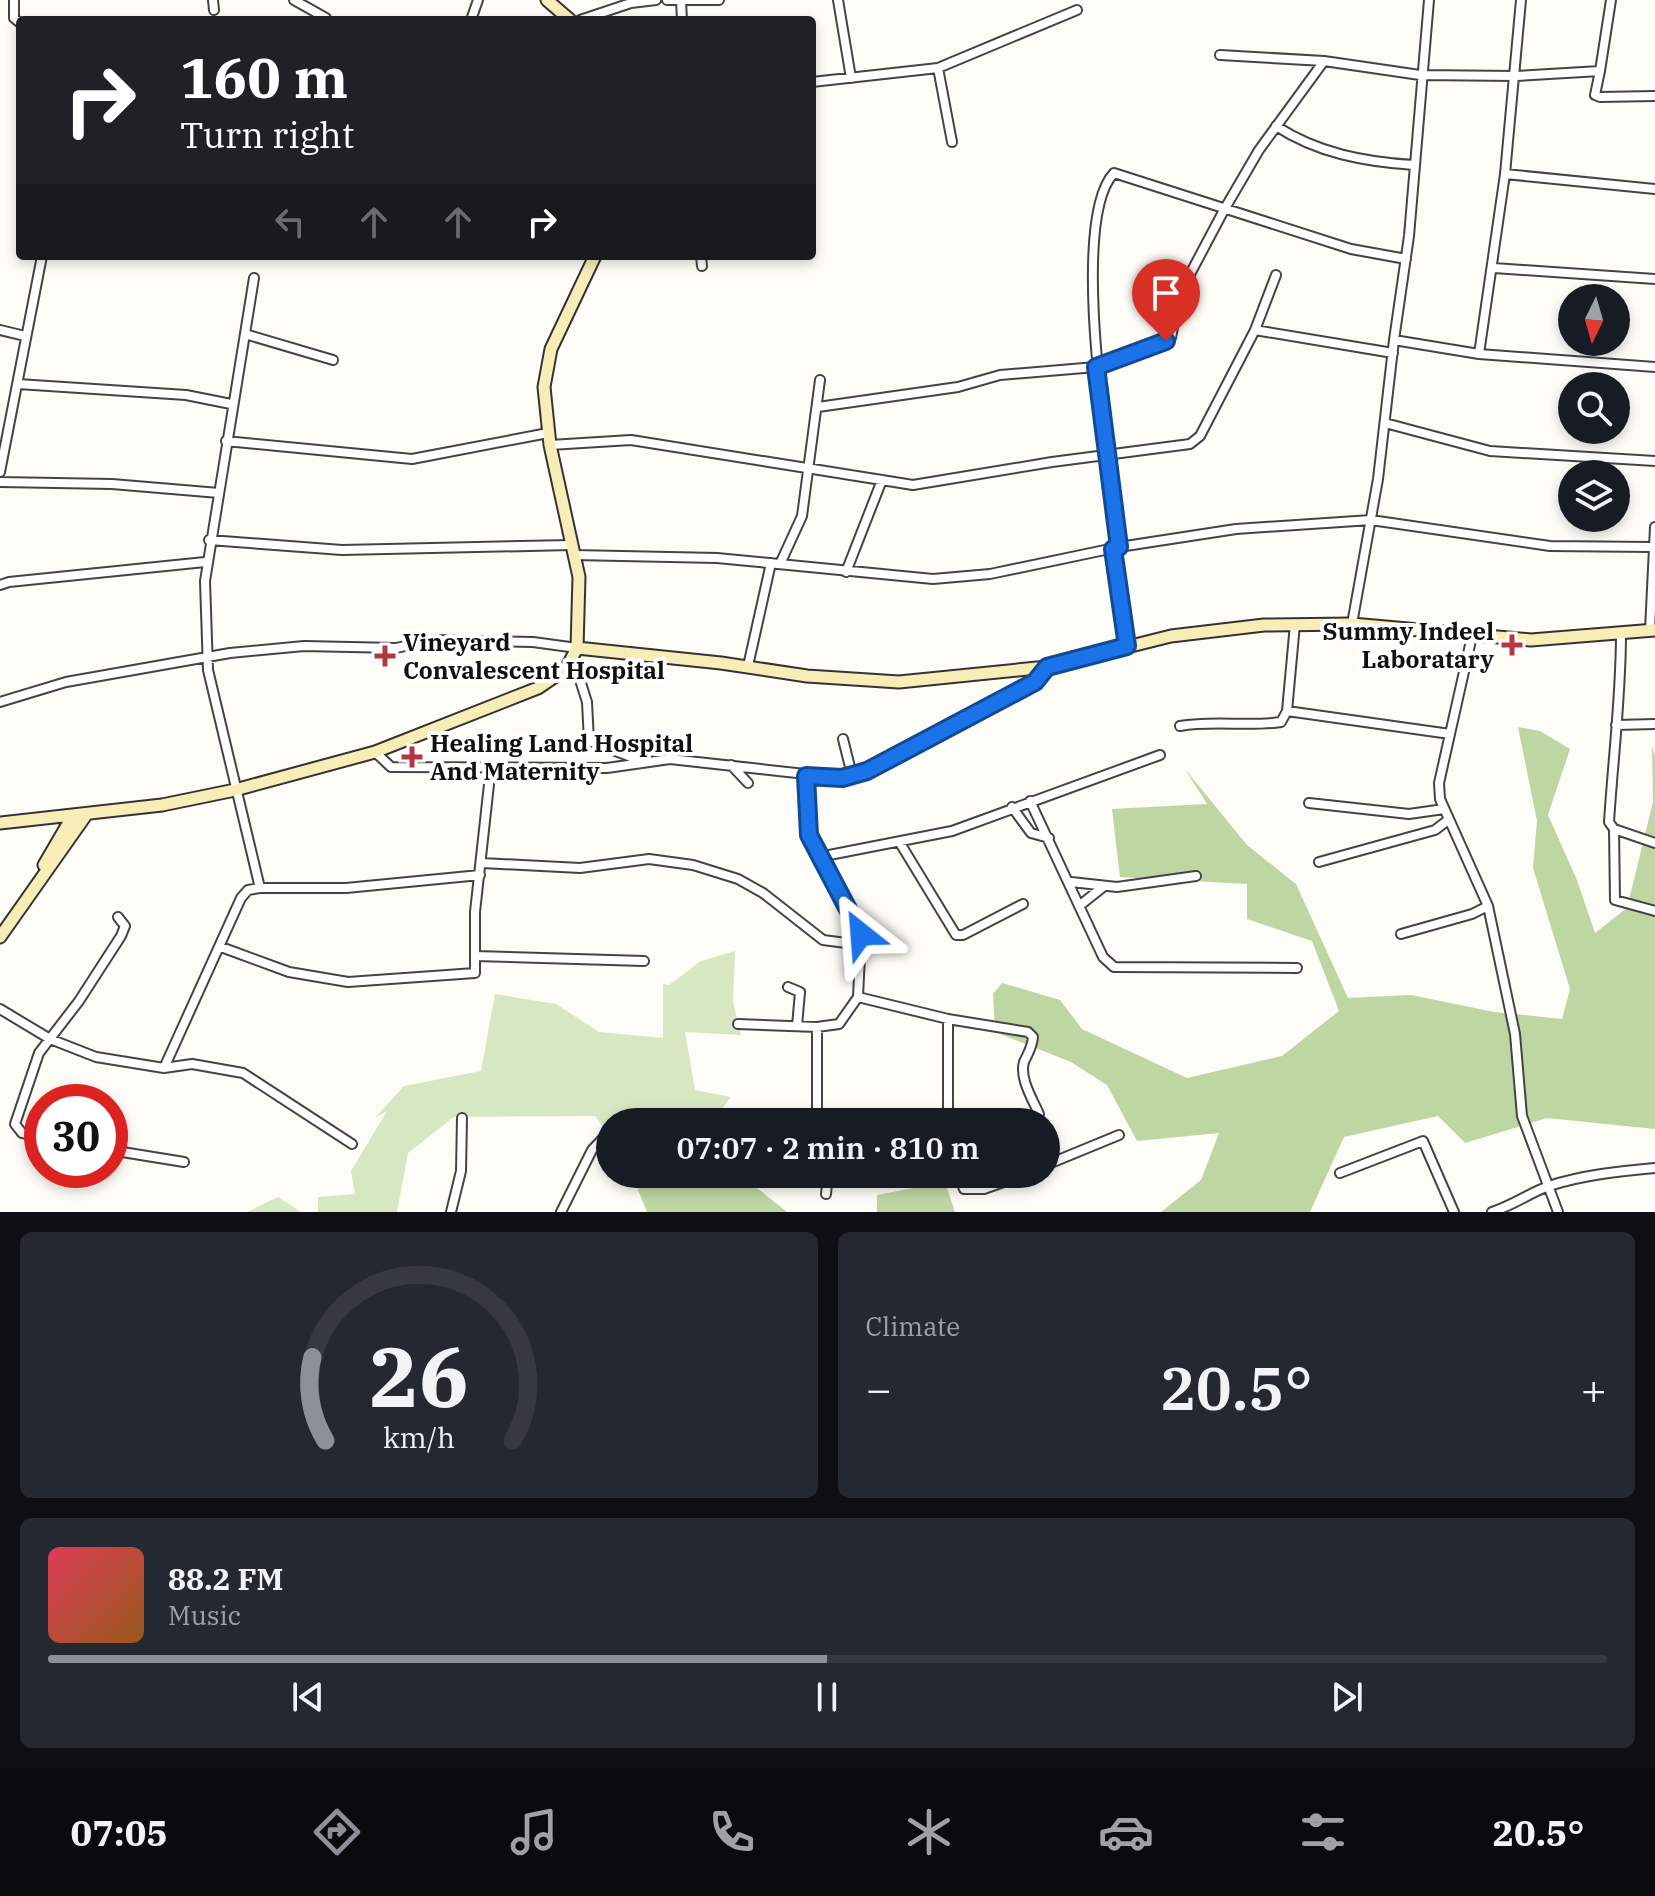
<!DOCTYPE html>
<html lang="en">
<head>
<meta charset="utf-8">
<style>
  body { margin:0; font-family:"IBM Plex Serif",serif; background:#242831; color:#f1f3f6; height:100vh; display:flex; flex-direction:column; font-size:30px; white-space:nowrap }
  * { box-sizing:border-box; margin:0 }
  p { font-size:26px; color:#9ea1a6 }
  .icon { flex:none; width:44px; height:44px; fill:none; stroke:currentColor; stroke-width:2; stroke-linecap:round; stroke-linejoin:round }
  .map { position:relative; height:1212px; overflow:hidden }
  .panel { display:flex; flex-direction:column; gap:20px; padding:20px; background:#0d0f14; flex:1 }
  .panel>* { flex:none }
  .guide { position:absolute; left:16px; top:16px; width:800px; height:244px; border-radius:8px; box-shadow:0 4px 12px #0003; background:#202124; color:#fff; overflow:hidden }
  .needle { width:52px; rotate:185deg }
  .fabs { position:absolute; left:1558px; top:284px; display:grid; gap:16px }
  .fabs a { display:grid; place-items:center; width:72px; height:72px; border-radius:50%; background:#171b24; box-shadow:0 4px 12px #0003; font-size:40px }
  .speed { position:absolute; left:24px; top:1084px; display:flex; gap:16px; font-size:40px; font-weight:700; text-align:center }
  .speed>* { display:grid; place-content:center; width:104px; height:104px; border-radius:50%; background:#171b24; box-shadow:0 4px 12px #0003; line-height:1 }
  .speed .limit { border:12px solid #d22; background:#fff; color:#111 }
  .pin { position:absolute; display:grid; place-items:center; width:68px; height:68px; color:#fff; margin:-82px -34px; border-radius:50% 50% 50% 0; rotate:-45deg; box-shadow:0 0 8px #0007 }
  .pin .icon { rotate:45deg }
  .me { position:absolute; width:88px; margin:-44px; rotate:332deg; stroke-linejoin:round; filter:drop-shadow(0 0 6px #0008) }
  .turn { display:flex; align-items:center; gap:28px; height:168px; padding:0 32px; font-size:36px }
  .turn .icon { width:104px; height:104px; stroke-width:2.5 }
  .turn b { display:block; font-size:56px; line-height:68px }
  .lanes { display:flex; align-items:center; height:76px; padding:0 32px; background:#0003; justify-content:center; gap:40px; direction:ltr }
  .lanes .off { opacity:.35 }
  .big { font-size:60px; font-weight:600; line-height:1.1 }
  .panel .widget { flex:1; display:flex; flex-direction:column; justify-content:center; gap:12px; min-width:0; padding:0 28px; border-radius:12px; background:#242831 }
  .panel .dial { align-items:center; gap:0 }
  .dial svg { height:208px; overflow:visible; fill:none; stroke:#363941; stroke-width:7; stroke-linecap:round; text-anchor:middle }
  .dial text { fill:#f1f3f6; stroke:none }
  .song { display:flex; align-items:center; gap:24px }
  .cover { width:96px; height:96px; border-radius:12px; background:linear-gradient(135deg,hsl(350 70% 55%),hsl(30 70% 35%)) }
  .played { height:8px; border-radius:4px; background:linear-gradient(90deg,#8c9099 50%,#363941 50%) }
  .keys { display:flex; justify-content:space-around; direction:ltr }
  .heat { display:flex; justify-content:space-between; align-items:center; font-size:44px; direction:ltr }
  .panel .tiles { flex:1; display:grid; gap:20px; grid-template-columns:1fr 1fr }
  .widget:last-child { grid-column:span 2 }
  .trip { position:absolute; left:596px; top:1108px; width:464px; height:80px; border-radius:40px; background:#171b24; box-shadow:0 4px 12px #0003; font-weight:600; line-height:80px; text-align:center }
  .tab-bar { display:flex; height:128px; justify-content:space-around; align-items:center; background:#090b0e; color:#9ea1a6 }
  .tab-bar .icon { width:56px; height:56px }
  .tab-bar .selected { color:#8c9099 }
  .tab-bar b { font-size:36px; color:#f1f3f6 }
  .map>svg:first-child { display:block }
</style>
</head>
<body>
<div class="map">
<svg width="1655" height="1212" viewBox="0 0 1655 1212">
  <rect width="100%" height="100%" fill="#fefcf6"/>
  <path fill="#d7e7c1" d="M735,951L733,1002L741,1035L685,1032L695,1090L731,1097L712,1122H610V1137L595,1116L454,1117L408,1153L397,1212H318V1197L355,1194L351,1171L387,1111L375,1118L404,1086L481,1071L495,994L556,1004L599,1032L663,1038V984L669,985L701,961Z
    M278,1197L301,1212H247Z"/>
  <path fill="#bdd6a2" d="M1518,727L1540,731L1570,749L1548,815L1577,880L1595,933L1627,908L1653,802L1652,746L1655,756V1129L1547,1118L1465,1143L1438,1116L1344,1137L1310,1212H1161L1201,1180L1219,1133L1137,1141L1107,1085L1071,1062L995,1032L993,994L1002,983L1060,1000L1082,1029L1187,1078L1282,1056L1339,1011L1312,941L1247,919V884L1120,877L1112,809L1207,804L1185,769L1247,845L1296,884L1348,998L1411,995L1494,1012L1562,1019L1570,989L1533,868L1537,821Z
    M641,1174H704L707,1180L728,1177L735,1182L752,1184L787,1212H647L638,1190Z
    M945,1182L955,1212H877V1195Z"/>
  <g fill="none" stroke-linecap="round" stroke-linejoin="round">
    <g stroke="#444" stroke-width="12">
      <path id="street" d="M14,0V18L20,23
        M213,0L214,10
        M294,0L326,18
        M667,0H719
        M838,0L851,78
        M681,1L682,20
        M471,20L478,0
        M580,20L631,3L656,0
        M1220,55L1324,61
        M938,68L952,142
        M1600,71L1611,0
        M812,82L938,68L1077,10
        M1276,126C1317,153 1365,162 1414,165
        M1505,174L1655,189
        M701,256L702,266
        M1494,268L1655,279
        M0,330L25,336
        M1255,330L1393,353
        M245,334L333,360
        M1394,340L1409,236L1429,0
        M1479,354L1505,174L1521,0
        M18,384L186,395L231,404
        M818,407L958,387L1000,375L1096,367L1166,341L1171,338L1179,295L1224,210L1259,150L1324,61L1420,75L1516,76L1600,71L1595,95L1600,97L1655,96
        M1385,423L1490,451L1655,461
        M226,441L412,459L548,433
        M550,445L631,440L913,485L1052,462L1190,444L1200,436L1255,330L1276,275
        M0,472L42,256
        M0,482L112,484L219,493
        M209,540L342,550L571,545
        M1119,547C1112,476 1067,222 1114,173L1351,249L1406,259
        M1113,549L1127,646
        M574,555L717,558L933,579L990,574L1119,547L1236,529L1371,520L1550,546L1651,547
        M780,564L802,516L820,380
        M846,572L882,480
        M0,585L9,582L205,562
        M1295,624L1287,711L1450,734
        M1352,624L1378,479L1394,340L1479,354L1655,367
        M1650,630L1655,527
        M1621,634C1621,697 1613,759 1609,822L1614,829L1655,843
        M1472,636L1439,783L1440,799L1488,906L1515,1034L1522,1116L1558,1212
        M573,658L587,702L589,741L639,760
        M748,666L771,563
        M0,702L66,682L230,653L304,646L396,648L434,640L533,642L577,648
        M1616,725L1655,724
        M1180,726C1214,720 1247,727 1281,722L1287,711
        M843,739L852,775
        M375,752L391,767L607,768L670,759L842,778C891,763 931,737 975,713C999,699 1032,691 1047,667
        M731,765L748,783
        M1030,801L1103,957L1114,967L1297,968
        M1309,803L1409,814L1444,809
        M1012,807L1031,833L1049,838
        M1614,829L1615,900L1655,911
        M900,843L956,935H963L1023,904
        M819,857L952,831L1160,755
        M1319,862L1435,830L1448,820
        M482,863L580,868L649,859L693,865L738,879L763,893L823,940L862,945
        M1071,882L1117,887L1196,876
        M260,888H346L480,875
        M1079,906L1103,887
        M1401,934L1472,914L1488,906
        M221,947L289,972L348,982L475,973V912L491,766
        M476,956L644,961
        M788,987L800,992L797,1026
        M858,997L948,1019L1028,1032L1033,1037C1032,1048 1028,1053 1024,1062C1019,1078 1033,1100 1039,1114
        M0,1009L50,1039L96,1057L164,1068L192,1064L243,1073L352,1144
        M738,1024L817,1027L839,1024L858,997L861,934L809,835L806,776
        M817,1027V1122
        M164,1068L241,898L248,890L260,888L208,670L205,581L254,278
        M749,1119L780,1122
        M948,1122V1019
        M42,1136L22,1133L15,1124L39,1053L79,1001L121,936L125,926L118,917
        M110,1150L184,1162
        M1046,1165L1119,1135
        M1340,1173L1423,1141L1454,1212
        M958,1174L964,1189H984L1026,1174
        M826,1194L828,1174
        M451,1212L461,1171L462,1118
        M561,1212L592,1150L610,1131
        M1492,1212C1514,1205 1531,1192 1549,1186C1582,1175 1621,1171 1655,1168"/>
    </g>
    <g stroke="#333" stroke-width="15">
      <path id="secondary" d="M547,0L570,20
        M577,648L721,663L807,676L899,682L1047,667L1171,636L1264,625L1352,624L1531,640L1655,630
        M0,823L162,805L235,790L375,752L538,688L566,669L577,648L579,577L550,445L544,387L551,349L595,256
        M44,865L72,817
        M0,937L86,815"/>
    </g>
    <use href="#street" stroke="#fff" stroke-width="8"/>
    <use href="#secondary" stroke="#f8edb7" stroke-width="11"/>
  </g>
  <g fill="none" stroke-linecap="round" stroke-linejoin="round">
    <g stroke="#114b97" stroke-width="20">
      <path id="route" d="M861,934L809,835L806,776L842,778L867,771L1035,682L1047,667L1127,646L1113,549L1119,547L1096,367L1166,341"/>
    </g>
    <use href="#route" stroke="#1a73e8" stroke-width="14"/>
  </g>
  <g fill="#b53543" stroke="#fff" stroke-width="3">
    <path d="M1508 633h8v8h8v8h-8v8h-8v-8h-8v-8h8z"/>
    <path d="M381 644h8v8h8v8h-8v8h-8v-8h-8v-8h8z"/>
    <path d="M408 745h8v8h8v8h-8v8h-8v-8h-8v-8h8z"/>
  </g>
  <g text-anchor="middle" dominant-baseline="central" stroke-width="8" stroke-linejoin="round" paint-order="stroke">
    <g font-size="24" font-weight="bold" fill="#111" stroke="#fff" text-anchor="start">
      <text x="1494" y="631" text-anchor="end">Summy Indeel<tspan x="1494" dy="28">Laboratary</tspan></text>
      <text x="403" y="642">Vineyard<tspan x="403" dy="28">Convalescent Hospital</tspan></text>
      <text x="430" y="743">Healing Land Hospital<tspan x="430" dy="28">And Maternity</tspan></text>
    </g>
  </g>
</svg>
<div class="fabs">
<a><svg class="needle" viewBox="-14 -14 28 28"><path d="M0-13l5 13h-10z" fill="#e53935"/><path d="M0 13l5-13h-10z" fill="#9ea1a6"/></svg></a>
<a><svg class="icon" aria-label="search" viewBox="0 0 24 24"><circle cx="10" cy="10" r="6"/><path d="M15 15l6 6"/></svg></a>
<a><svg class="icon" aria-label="layers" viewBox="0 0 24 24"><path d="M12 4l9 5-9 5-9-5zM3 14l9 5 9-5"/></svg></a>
</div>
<div class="speed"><div class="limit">30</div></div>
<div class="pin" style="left:1166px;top:341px;background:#d93025"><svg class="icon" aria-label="arrive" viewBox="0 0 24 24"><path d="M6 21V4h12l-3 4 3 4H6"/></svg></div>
<svg class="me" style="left:861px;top:934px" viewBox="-20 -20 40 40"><path d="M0-17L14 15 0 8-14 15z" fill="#1a73e8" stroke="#fff" stroke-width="4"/></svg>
<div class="trip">07:07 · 2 min · 810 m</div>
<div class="guide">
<div class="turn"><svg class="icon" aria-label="right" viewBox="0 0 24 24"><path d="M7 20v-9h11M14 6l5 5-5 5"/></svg><div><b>160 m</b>Turn right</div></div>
<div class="lanes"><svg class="icon off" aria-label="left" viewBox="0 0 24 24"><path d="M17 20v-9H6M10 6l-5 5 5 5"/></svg><svg class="icon off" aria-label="ahead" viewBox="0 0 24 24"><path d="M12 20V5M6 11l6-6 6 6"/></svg><svg class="icon off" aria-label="ahead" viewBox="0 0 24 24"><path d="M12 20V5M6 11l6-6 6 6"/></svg><svg class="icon" aria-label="right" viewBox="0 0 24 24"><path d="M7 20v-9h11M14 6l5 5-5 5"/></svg></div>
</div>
</div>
<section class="panel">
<div class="tiles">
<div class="widget dial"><svg viewBox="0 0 100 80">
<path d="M14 69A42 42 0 1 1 86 69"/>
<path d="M14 69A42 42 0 0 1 9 37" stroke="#8c9099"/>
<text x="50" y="56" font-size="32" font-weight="700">26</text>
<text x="50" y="72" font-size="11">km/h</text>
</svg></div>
<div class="widget"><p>Climate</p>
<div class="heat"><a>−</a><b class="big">20.5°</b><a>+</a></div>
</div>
<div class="widget">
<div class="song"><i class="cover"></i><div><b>88.2 FM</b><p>Music</p></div></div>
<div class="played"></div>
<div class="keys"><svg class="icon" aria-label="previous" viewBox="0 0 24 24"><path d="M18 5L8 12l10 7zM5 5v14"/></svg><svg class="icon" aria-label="pause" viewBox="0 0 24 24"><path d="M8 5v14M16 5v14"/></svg><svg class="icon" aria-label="next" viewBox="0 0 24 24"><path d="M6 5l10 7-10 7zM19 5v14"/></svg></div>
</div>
</div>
</section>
<nav class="tab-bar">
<b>07:05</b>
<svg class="icon selected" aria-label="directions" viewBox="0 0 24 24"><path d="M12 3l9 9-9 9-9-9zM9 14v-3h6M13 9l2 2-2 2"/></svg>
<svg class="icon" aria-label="music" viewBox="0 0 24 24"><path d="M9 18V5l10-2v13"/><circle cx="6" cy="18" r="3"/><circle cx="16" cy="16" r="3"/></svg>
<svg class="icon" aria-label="phone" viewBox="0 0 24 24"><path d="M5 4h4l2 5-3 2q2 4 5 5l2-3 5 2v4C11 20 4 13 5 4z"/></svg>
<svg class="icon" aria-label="climate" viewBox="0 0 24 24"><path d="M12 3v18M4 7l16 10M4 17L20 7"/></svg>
<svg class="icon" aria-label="car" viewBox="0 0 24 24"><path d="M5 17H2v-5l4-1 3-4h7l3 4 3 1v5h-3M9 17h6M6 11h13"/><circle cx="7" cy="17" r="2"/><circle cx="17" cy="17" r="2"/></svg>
<svg class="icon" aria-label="filters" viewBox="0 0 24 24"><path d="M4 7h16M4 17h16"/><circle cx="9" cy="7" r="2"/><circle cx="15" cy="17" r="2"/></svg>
<b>20.5°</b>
</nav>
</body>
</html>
